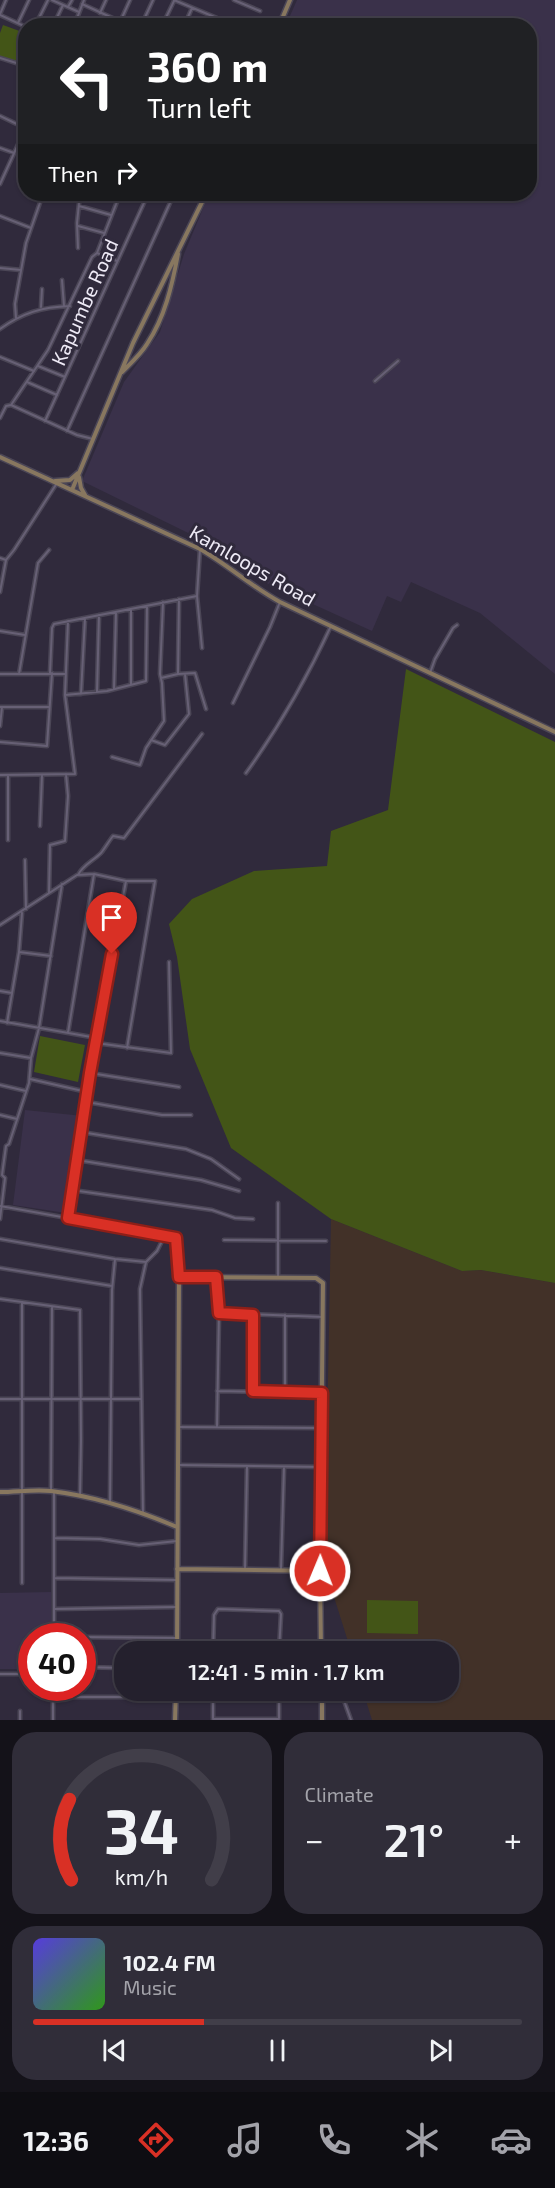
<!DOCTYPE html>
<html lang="en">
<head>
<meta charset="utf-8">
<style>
  body { margin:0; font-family:"Exo 2",sans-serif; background:#302d39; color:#f1f3f6; height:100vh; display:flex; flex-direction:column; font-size:22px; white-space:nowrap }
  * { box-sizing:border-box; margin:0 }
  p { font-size:20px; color:#a3a3aa }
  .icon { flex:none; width:33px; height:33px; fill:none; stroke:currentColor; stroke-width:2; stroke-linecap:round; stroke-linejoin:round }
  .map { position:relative; height:1720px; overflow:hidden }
  .panel { display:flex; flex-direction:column; gap:12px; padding:12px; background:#141219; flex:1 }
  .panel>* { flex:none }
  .hud { position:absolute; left:18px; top:18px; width:519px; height:183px; border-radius:24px; box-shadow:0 2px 4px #0004,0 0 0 2px #413e49; background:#202124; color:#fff; overflow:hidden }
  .speed { position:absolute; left:18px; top:1623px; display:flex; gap:12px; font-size:30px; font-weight:700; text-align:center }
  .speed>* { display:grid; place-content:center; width:78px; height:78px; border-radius:50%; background:#24202d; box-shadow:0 2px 4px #0004,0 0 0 2px #413e49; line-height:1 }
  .speed .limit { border:9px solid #d22; background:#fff; color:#111 }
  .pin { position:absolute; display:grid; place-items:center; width:51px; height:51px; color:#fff; margin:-62px -26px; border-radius:50% 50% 50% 0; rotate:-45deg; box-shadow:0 0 6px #0007 }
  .pin .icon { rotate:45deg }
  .me { position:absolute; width:66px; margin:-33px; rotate:1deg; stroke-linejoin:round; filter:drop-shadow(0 0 4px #0008) }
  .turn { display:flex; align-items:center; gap:21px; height:126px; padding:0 30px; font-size:27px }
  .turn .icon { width:78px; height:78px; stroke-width:2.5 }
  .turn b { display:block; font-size:42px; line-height:51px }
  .then { display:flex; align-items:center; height:57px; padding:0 30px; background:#0003; gap:12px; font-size:22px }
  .big { font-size:45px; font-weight:600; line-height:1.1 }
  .panel .card { flex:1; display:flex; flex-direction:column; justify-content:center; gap:9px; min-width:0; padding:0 21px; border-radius:24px; background:#302d39 }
  .panel .dial { align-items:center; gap:0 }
  .dial svg { height:156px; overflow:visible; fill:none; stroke:#413e49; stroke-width:7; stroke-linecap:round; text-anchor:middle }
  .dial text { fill:#f1f3f6; stroke:none }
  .song { display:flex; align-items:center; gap:18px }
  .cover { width:72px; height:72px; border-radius:9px; background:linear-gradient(135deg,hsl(250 70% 55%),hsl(110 70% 35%)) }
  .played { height:6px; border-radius:3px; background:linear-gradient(90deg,#d93025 35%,#413e49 35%) }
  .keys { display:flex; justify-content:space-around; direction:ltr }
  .heat { display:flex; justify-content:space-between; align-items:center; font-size:33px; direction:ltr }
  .panel .tiles { flex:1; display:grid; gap:12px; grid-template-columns:1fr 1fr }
  .card:last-child { grid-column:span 2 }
  .trip { position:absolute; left:114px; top:1641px; width:345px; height:60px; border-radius:24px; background:#24202d; box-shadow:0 2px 4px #0004,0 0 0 2px #413e49; font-weight:600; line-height:60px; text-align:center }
  .dock { display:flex; height:96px; justify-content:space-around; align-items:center; background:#0e0d12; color:#a3a3aa }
  .dock .icon { width:42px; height:42px }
  .dock .on { color:#d93025 }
  .dock b { font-size:27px; color:#f1f3f6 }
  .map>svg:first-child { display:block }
</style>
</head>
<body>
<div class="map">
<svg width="555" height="1720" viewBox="0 0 555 1720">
  <rect width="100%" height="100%" fill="#302a3c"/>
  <path fill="#3a314a" d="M297,0H555V674L480,613L411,582L401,602L387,596L372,631L260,580L225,551L82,481L124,382L160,332L184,254L209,194H530V26L286,25Z
    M25,1110L83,1116L66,1213L13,1205Z
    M51,1592V1636H32L31,1669H0V1593Z"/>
  <path fill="#423128" d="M331,1219L462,1271L481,1270L555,1283V1720H372L363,1691L448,1690V1652L351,1651L334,1597L324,1595Z"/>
  <path fill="#435517" d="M3,25L25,33V66L0,57V33Z
    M406,669L555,742V1283L481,1270L462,1271L331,1219L231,1148L190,1049L177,957L169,924L192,899L254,871L327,866L331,831L388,810Z
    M40,1036L85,1045L78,1082L34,1072Z
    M367,1600L418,1601V1634L367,1633Z"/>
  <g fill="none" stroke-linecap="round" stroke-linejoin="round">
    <g stroke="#4b4656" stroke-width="5">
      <path id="street" d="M52,0L79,12
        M174,0L236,26
        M234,0L260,11
        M82,4L130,26
        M68,7L72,0
        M100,13L106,0
        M0,14L6,0
        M0,15L26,27
        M120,22L130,0
        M18,23L29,0
        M35,26L48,0
        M53,26L63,5
        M74,26L84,0
        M141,26L153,0
        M162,26L174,1
        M184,26L192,8
        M208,26L212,16
        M0,58L26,66
        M0,116L25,128
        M0,148L14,153
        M0,184L26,127
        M103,194L117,197
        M79,206L111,215
        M0,216L31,228
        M78,226L104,233
        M78,248L77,223L80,194
        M97,253L117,261
        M0,268L21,270
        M62,280L64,306
        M41,307L42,289
        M16,318L15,304L26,243L43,194
        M0,329C22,313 42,307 70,306
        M0,357L34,371
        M38,366L65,377
        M375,381L398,361
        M27,382L57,395
        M11,405L77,435L93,439
        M0,418L6,406L11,405L48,350L92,257L97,253L120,194
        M45,421L148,194
        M67,431L174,194
        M200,549L197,596L202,648
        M0,558L6,560L14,550L57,483
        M0,592L6,560
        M179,599L178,674L195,673L206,709
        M0,631L25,635
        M50,673L52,628L54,624L197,596
        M430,673L435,659L453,628L457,625
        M0,674H65
        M19,674L38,563L49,550
        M161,678L178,674
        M131,684V609
        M114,689L116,612
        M97,692L99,615
        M81,694L85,618
        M65,695L107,691L146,681L147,606
        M233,703L270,627L280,602
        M0,707H49
        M0,726L2,707
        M151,740L165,745L189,714L185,674
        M0,742L47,746L52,673
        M112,757L140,765L146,748L164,721L162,683L160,674L163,602
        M246,773C279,727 307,678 331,626
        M0,775L75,774L65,695L68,621
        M40,826L42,775
        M8,840V775
        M25,860L26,909
        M78,875C83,865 93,861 101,853C105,848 109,841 113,836L124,838L202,734
        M49,893L50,845L65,841L68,796L66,774
        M0,925L77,875L94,874L126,881H155L127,1048
        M19,952L51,956
        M0,991L12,993
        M0,1021L97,1038
        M7,1023L19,952L22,913
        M68,1033L94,874
        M96,1043L171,1053L169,962
        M0,1053L31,1058
        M90,1073L179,1087
        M30,1079L87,1092
        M0,1085L26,1091
        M87,1102L162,1115H191
        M0,1115L17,1119
        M81,1132L186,1149L211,1159L239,1179
        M77,1160L201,1180L239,1191
        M72,1190L212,1210L235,1218L253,1219
        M0,1206L174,1237L177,1240L179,1277
        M67,1218L90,1073L126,881
        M0,1219L5,1178L2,1175L6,1146L9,1144L29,1083L31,1058L39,1028L62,884
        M0,1239L115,1259L146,1262
        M224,1240L326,1241
        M0,1268L112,1286
        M216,1277L219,1313L217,1426
        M278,1278V1203
        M0,1299L80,1310L81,1441L80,1495
        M219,1313L323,1317
        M253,1315V1390
        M285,1315V1390
        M217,1391L322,1393
        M0,1399H141
        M178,1427L321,1428
        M178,1465L321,1467
        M51,1490L52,1307
        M110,1503L112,1290L115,1259
        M143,1514L140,1289L146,1262L157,1251L165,1235
        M54,1538L100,1539L139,1545L177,1541
        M245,1568L247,1466
        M281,1569L284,1467
        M54,1578L176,1580
        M22,1583V1302
        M54,1609L176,1607
        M54,1636V1492
        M82,1637L177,1638
        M177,1645L321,1646
        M213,1652L214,1615L218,1609L279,1611L281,1614L279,1652
        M82,1667L124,1668
        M0,1674H32
        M53,1688V1720
        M279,1690V1718
        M322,1692L342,1695L351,1720
        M53,1697H176
        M213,1718V1690
        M213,1719H279
        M20,1720V1711"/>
    </g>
    <g stroke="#4b4656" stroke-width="7">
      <path id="secondary" d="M279,26L290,0
        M122,372C131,363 141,354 147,344C165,317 172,286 178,254
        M0,457L200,549C228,565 252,587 280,602L555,732
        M79,477L81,488L85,495
        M55,481L70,480L78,473
        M72,490L133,343L206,194
        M0,1492C17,1492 35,1489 51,1491C94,1496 137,1510 177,1527
        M177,1569L320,1571
        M177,1652L179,1277L316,1278L323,1283L320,1571L321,1652
        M322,1690V1720
        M175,1720L176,1690"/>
    </g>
    <use href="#street" stroke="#676075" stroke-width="2"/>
    <use href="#secondary" stroke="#88775f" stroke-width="4"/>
  </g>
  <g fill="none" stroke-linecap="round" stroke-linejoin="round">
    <g stroke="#8d1f18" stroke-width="15">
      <path id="route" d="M112,954L90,1073L68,1218L176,1238L179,1277H216L219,1313L253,1315V1391L322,1393L320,1571"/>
    </g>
    <use href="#route" stroke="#d93025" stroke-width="10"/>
  </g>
  <g text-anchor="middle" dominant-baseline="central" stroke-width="6" stroke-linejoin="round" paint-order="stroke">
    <g font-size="20" fill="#eeeaf6" stroke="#302a3c">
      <text transform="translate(84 302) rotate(-66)">Kapumbe Road</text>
      <text transform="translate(253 565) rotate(30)">Kamloops Road</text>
    </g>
  </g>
</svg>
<div class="speed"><div class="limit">40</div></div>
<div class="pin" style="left:112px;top:954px;background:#d93025"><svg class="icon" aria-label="arrive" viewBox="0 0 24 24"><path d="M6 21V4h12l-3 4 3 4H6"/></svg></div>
<svg class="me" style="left:320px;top:1571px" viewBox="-20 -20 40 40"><circle r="17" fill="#d93025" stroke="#fff" stroke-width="3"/><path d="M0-11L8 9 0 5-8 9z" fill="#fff"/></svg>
<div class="trip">12:41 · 5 min · 1.7 km</div>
<div class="hud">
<div class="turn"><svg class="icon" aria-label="left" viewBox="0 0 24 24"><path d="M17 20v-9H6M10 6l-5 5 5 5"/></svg><div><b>360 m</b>Turn left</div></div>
<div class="then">Then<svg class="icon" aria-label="right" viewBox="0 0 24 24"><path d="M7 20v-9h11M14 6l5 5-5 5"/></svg></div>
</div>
</div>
<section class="panel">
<div class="tiles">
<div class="card dial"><svg viewBox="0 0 100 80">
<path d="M14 69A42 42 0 1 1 86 69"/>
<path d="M14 69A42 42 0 0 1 13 28" stroke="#d93025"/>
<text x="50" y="56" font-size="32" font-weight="700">34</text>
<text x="50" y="72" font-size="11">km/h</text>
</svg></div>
<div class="card"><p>Climate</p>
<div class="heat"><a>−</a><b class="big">21°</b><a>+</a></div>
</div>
<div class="card">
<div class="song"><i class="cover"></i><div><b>102.4 FM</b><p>Music</p></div></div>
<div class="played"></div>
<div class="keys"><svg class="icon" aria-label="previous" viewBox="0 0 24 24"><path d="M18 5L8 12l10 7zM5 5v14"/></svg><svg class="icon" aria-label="pause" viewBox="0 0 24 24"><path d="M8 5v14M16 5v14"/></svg><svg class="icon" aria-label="next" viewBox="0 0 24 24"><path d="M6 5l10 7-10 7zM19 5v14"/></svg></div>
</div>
</div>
</section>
<nav class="dock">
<b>12:36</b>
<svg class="icon on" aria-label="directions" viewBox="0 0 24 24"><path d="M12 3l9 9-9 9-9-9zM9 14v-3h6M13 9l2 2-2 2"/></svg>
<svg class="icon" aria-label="music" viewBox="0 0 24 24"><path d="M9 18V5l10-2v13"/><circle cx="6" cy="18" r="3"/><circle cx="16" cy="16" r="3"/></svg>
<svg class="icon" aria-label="phone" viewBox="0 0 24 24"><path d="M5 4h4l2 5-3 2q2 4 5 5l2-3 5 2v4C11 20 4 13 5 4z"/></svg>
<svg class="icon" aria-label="climate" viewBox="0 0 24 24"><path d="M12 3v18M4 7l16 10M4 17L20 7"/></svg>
<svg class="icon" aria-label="car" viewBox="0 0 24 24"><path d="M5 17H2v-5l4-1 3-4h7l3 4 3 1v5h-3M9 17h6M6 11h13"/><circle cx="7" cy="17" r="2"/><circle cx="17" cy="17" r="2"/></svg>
</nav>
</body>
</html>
